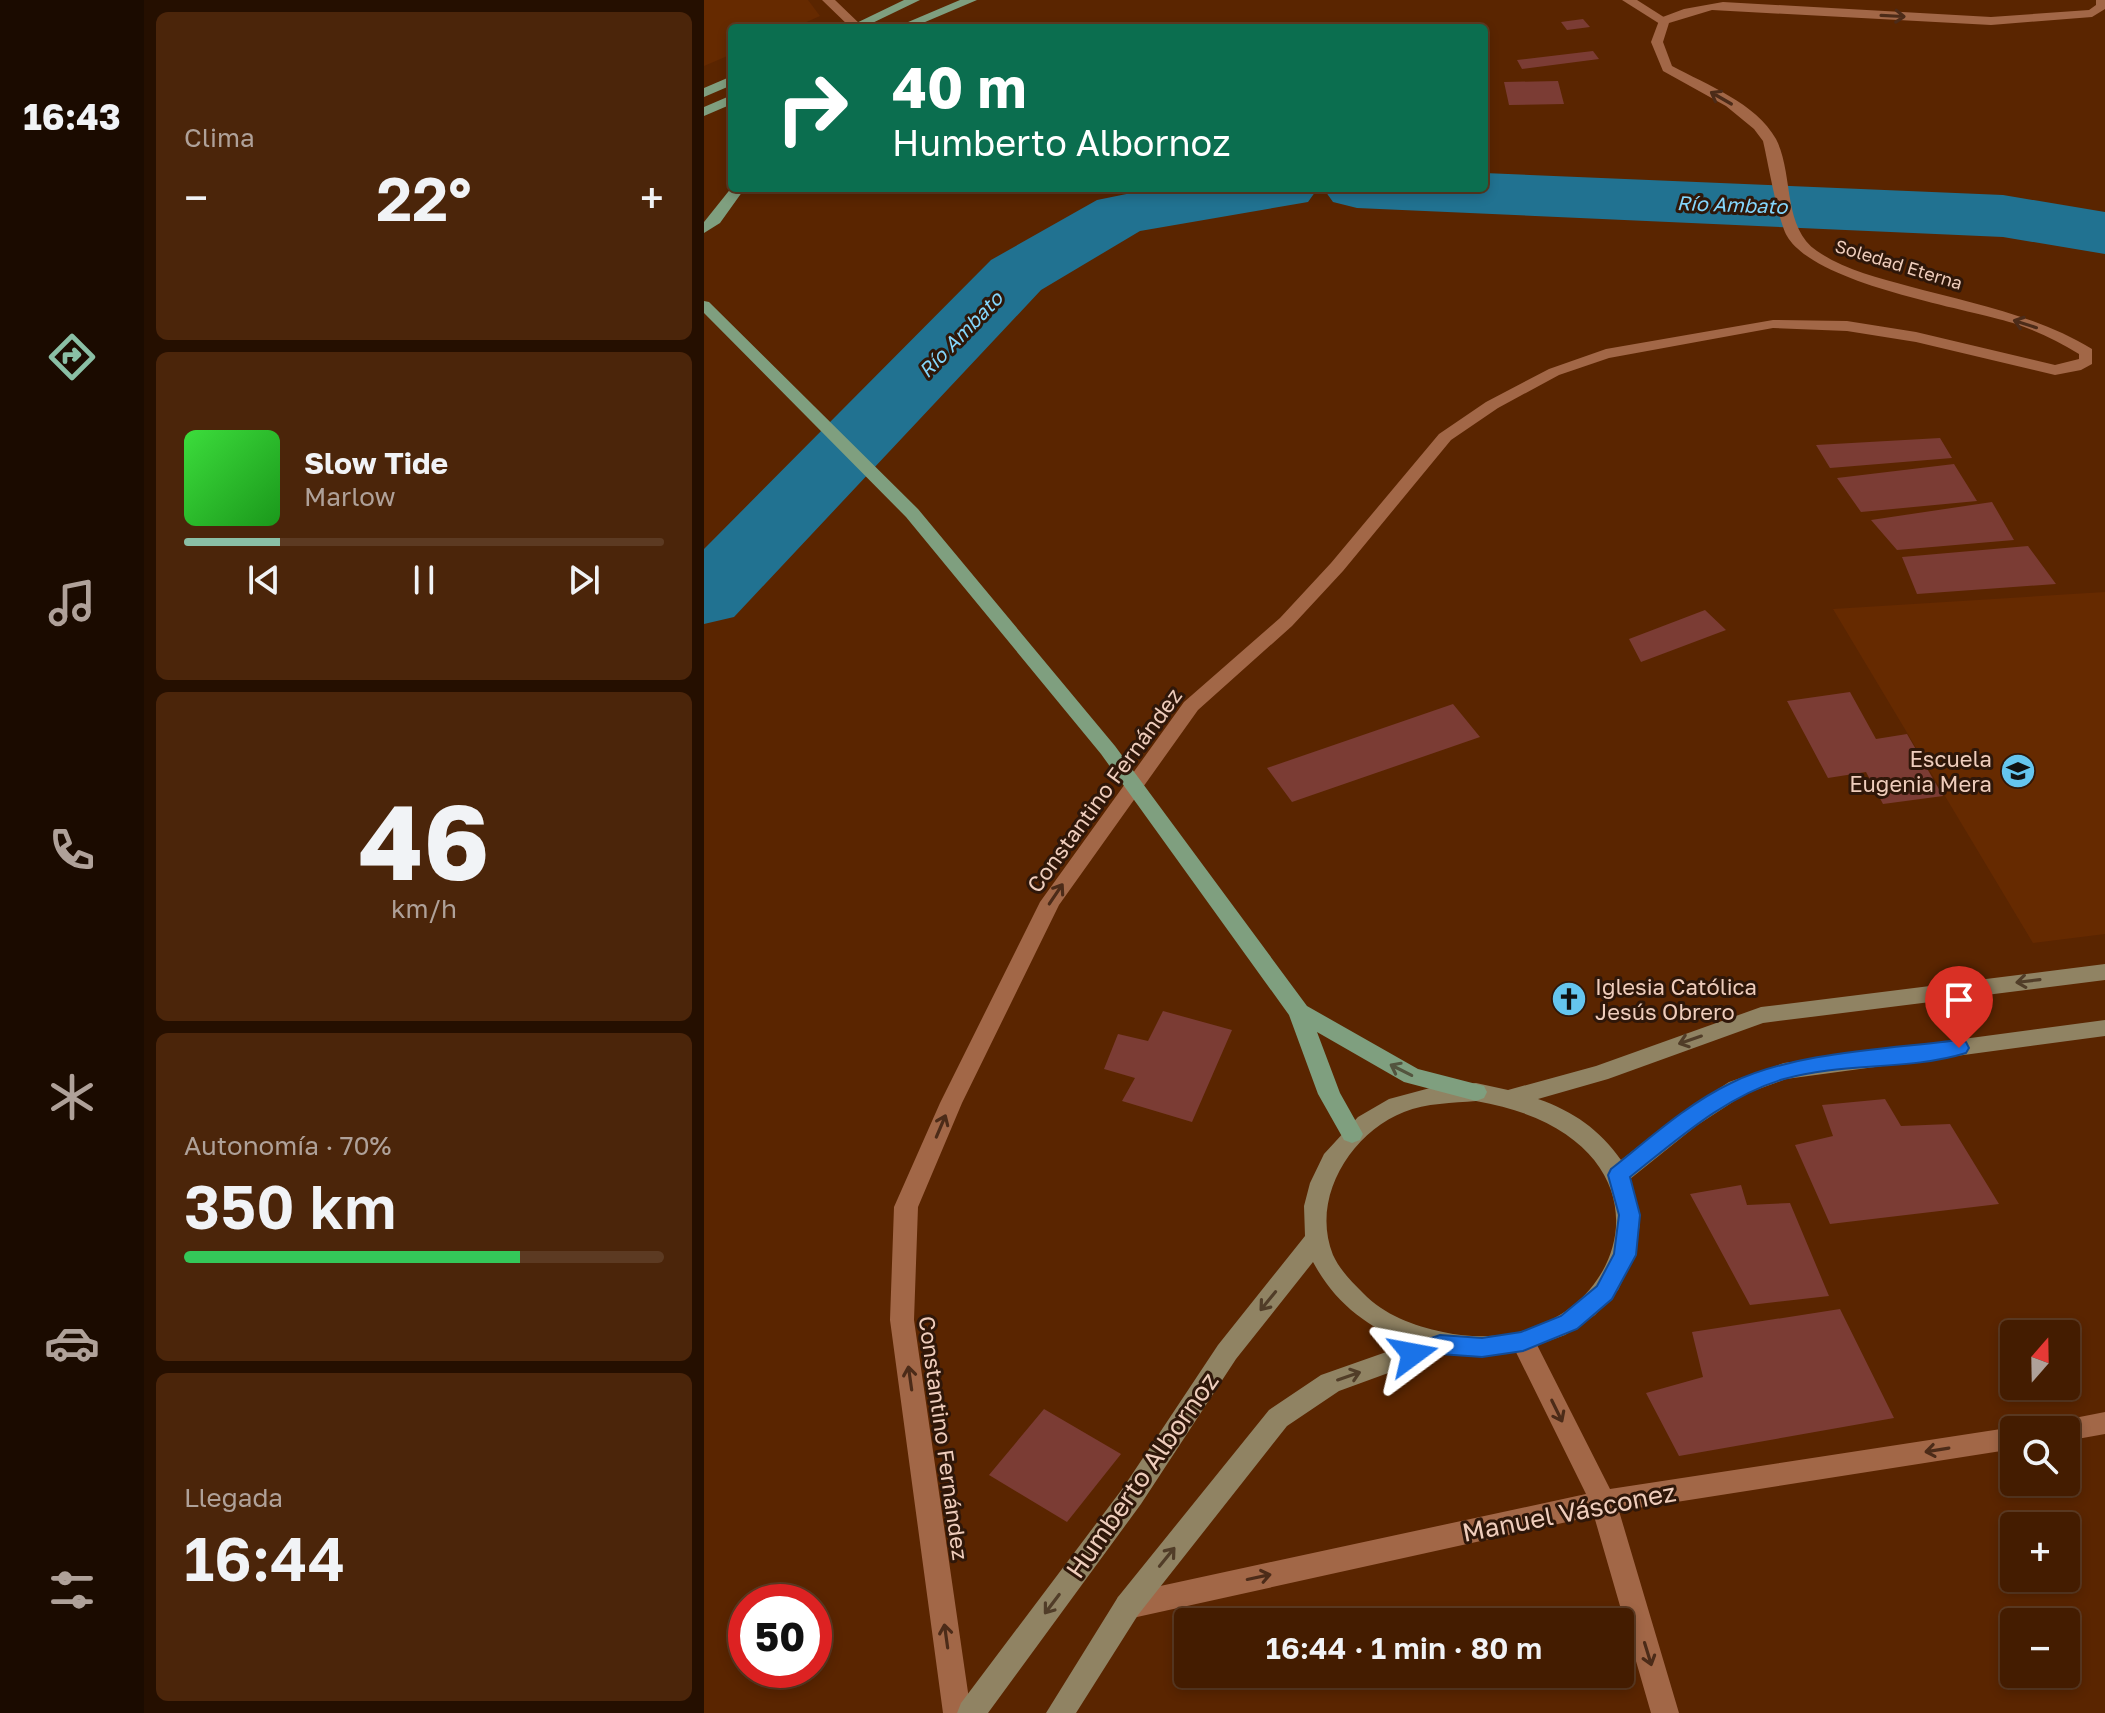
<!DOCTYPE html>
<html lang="es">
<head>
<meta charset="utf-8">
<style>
  body { margin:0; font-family:"Golos Text",sans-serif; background:#4b250a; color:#f1f3f6; height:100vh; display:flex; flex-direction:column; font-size:30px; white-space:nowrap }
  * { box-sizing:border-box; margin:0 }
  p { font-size:26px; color:#afa199 }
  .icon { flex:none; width:44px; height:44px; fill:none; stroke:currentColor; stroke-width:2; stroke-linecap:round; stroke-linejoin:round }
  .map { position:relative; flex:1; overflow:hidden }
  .side { display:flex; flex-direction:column; gap:12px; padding:12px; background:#250f00; width:560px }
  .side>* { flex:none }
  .banner { position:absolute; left:24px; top:24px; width:760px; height:168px; border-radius:8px; box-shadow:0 4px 12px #0003,0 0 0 2px #5c3a22; background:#0b6e4f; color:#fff; overflow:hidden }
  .needle { width:52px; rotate:20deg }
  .buttons { position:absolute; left:1296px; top:1320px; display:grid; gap:16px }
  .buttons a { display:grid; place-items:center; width:80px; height:80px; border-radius:8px; background:#441c00; box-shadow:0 4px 12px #0003,0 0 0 2px #5c3a22; font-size:40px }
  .speed { position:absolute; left:24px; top:1584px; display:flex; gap:16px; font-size:40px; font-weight:700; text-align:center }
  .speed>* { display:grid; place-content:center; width:104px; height:104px; border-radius:50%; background:#441c00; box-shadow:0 4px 12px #0003,0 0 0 2px #5c3a22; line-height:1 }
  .speed .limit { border:12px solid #d22; background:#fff; color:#111 }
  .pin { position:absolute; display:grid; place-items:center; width:68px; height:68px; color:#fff; margin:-82px -34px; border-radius:50% 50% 50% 0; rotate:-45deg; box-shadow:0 0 8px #0007 }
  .pin .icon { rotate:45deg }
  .me { position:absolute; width:88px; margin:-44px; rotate:77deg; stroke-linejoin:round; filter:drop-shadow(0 0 6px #0008) }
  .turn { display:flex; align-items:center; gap:28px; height:168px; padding:0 32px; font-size:36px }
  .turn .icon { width:104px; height:104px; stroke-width:2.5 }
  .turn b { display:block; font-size:56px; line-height:68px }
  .big { font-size:60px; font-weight:600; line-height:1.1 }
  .side .widget { flex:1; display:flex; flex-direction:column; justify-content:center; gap:12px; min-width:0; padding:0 28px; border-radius:12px; background:#4b250a }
  .side .dial { align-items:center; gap:0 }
  .dial b { font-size:104px; line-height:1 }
  .song { display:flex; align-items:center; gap:24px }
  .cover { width:96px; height:96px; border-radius:12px; background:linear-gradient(135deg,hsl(120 70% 55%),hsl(120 70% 35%)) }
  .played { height:8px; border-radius:4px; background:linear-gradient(90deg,#8abfa5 20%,#5c3a22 20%) }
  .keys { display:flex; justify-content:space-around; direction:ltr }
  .heat { display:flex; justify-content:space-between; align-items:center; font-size:44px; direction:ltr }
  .charge { height:12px; border-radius:6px; background:linear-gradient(90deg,#34c759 70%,#5c3a22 0) }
  .trip { position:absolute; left:470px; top:1608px; width:460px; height:80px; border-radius:8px; background:#441c00; box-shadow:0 4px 12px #0003,0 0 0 2px #5c3a22; font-weight:600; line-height:80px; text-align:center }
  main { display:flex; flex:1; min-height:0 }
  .tab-bar { display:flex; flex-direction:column; width:144px; justify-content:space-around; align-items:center; background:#1b0b00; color:#afa199 }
  .tab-bar .icon { width:56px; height:56px }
  .tab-bar .on { color:#8abfa5 }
  .tab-bar b { font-size:36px; color:#f1f3f6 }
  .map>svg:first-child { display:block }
</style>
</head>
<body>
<main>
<nav class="tab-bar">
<b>16:43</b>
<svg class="icon on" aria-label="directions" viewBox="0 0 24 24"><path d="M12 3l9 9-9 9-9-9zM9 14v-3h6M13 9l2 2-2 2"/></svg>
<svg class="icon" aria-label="music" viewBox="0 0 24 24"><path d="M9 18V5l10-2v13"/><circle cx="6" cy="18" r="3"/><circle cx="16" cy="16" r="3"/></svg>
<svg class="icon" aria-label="phone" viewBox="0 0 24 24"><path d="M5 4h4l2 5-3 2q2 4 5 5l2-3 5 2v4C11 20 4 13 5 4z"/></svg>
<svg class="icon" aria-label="climate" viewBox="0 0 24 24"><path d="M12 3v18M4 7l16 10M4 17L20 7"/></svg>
<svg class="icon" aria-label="car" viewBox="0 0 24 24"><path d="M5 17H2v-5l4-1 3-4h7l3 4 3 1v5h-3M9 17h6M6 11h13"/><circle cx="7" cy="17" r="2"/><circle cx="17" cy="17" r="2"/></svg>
<svg class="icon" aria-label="filters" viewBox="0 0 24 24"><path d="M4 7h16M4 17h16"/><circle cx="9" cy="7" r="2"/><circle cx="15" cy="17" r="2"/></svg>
</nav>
<section class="side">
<div class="widget"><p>Clima</p>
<div class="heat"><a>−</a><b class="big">22°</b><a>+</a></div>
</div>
<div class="widget">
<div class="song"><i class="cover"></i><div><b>Slow Tide</b><p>Marlow</p></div></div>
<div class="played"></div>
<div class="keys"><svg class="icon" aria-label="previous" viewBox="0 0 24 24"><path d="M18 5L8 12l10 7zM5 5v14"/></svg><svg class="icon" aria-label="pause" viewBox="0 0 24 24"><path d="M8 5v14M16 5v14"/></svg><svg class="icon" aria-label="next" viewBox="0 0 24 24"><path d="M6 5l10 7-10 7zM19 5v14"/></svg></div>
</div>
<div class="widget dial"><b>46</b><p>km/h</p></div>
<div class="widget"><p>Autonomía · 70%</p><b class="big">350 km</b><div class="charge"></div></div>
<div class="widget"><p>Llegada</p><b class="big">16:44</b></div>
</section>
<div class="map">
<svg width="1401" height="1713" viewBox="0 0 1401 1713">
  <rect width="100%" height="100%" fill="#5a2500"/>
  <path fill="#662a00" d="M0,0H104L116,16L89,28H28V54L0,66Z
    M1401,592V934L1329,943L1129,609Z"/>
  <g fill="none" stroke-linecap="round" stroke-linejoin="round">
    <path fill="#217291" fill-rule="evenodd" d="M780,173L1299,195L1401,212V254L1299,237L653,208L629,202L619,188H780Z
      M452,188H614L604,202L436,231L337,290L30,617L0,624V549L287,260L393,200Z"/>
  </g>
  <path fill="#7b3c34" d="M879,19L886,27L863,30L857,22Z
    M889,51L895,59L818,69L813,60Z
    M854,81L860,104L805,105L800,82Z
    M1236,438L1248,458L1126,468L1112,445Z
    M1250,464L1273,501L1157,512L1133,478Z
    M1288,502L1310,540L1193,550L1167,520Z
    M1324,546L1352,584L1213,594L1198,557Z
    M1001,610L1022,630L937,662L925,639Z
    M1146,692L1172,739L1203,734L1239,796L1179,804L1162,772L1124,778L1083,701Z
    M749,704L776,737L588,802L563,768Z
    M459,1011L528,1030L488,1122L418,1101L431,1078L400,1069L414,1034L444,1041Z
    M1181,1099L1197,1126L1246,1124L1295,1204L1126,1224L1091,1145L1129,1136L1118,1105Z
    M1037,1185L1043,1205L1086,1203L1125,1296L1046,1305L986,1194Z
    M1136,1309L1190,1418L975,1456L942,1393L999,1377L988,1332Z
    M340,1409L417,1454L363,1522L285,1475Z"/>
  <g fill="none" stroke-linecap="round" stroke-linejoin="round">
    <path fill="#a26747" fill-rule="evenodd" d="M918,0H933L966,21L956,24Z"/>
    <path fill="#a26747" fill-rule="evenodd" d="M118,0H131L158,26L147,28Z
      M1392,0H1401V9L1388,17L1287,25L1008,10L965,23L959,42L968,66C1003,85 1052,103 1072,139C1090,174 1078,227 1113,251C1139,269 1174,278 1204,286C1267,303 1332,315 1388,349V364L1377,370L1351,375L1212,342L1143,331L1069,328L905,358L855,375L794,408L747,440L639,571L588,626L494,710L355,905L258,1103L214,1207L210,1320L267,1713H239L186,1320L190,1207L236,1103L336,902L480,702L576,618L627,563L735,434L782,402L845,369L902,349L1069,320L1143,321L1212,332L1351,365L1375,359V354C1354,341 1333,331 1309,323C1256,307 1111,284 1083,236C1074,221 1064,162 1059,141L1050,129L1022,106L959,71L947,42L956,18L980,9L1019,2L1287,17L1385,10L1392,5Z
      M819,1332L828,1335L906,1489L1310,1427L1319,1430H1310V1449L915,1511L975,1713H947L890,1516L424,1619L414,1615L410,1606L414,1597L424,1593L882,1494L807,1342L810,1335Z
      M1401,1412V1434L1362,1441V1430H1346L1350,1422Z"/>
    <path fill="#908363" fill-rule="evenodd" d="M1401,964V980L1059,1023L904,1079L834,1099C869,1111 896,1130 917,1160L976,1114L1025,1082L1080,1063L1401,1020V1036L1082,1079L1041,1094L992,1126L926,1179L936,1223L931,1254L914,1290L891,1315L861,1335L820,1350L785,1356L739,1353L635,1391L583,1426L434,1615L372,1713H342L414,1597L565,1410L617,1375L705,1344C662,1326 631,1303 609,1262L532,1359L437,1504L284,1713H253L257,1703L419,1488L514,1345L601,1236L600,1206L606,1183L620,1154L654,1117L685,1099L726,1088L772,1083L804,1090L892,1066L1057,1007ZM772,1101C1004,1141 916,1370 739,1332C710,1326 680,1315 659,1293C647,1281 636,1270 629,1255C606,1198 647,1133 700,1112C722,1103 749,1103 772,1101Z"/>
    <path fill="#7f9f7f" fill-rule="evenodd" d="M200,0H216L158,28H142Z
      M256,0H273L207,28H190Z
      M28,76V85L0,97V88Z
      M28,95V104L0,116V107Z
      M28,187L41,188L16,223L0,233V222Z
      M0,301L5,302L214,509L411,746L603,1006L714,1069L780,1086L783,1092L780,1098L772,1101L700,1082L613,1032L636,1093L659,1134L656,1140L648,1143L640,1140L614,1094L585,1015L397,754L202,517L0,313Z"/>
  </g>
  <defs><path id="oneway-shaft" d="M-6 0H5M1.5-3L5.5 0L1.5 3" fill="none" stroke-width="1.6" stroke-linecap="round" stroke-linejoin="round" transform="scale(2)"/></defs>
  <g stroke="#4c2b18">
    <use href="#oneway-shaft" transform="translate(1189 16) rotate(3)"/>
    <use href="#oneway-shaft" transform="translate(1017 98) rotate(-150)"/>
    <use href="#oneway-shaft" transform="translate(1321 324) rotate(-162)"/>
    <use href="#oneway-shaft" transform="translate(352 894) rotate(-56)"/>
    <use href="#oneway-shaft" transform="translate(237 1126) rotate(-67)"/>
    <use href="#oneway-shaft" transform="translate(206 1378) rotate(-98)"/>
    <use href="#oneway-shaft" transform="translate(853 1411) rotate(64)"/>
    <use href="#oneway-shaft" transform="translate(1233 1450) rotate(171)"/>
    <use href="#oneway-shaft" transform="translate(555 1577) rotate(-12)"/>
    <use href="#oneway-shaft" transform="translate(242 1636) rotate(-98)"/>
    <use href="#oneway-shaft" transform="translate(944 1654) rotate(73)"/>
  </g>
  <g stroke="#513d28">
    <use href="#oneway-shaft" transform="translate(1324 981) rotate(173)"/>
    <use href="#oneway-shaft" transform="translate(986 1040) rotate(161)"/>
    <use href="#oneway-shaft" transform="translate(564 1301) rotate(129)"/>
    <use href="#oneway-shaft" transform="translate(645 1376) rotate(-19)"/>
    <use href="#oneway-shaft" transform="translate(463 1557) rotate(-51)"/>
    <use href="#oneway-shaft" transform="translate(348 1604) rotate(127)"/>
  </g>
  <use stroke="#53543e" href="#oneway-shaft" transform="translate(697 1070) rotate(-153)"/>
  <path fill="#1a73e8" stroke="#114b97" stroke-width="2" d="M1255,1040L1262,1042L1265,1048L1262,1053C1204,1071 1138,1062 1080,1079C1021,1096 973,1140 926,1177L936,1215L932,1255L908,1299L873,1329L819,1351L778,1357L736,1354L709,1364L701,1361L698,1354L701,1347L736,1335L778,1338L817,1332L857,1316L893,1286L910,1254L915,1215L904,1175L907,1169C945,1139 983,1104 1027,1083C1090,1052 1184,1049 1255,1040Z"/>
  <defs>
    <g id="school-disc" transform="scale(1.8)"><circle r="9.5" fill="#65c5ee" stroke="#2f1709"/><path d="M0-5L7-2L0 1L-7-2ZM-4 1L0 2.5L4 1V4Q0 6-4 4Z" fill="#111"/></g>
    <g id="church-disc" transform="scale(1.8)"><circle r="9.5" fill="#65c5ee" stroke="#2f1709"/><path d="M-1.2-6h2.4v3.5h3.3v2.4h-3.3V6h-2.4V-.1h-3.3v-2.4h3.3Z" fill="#111"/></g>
  </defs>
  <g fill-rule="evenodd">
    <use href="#school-disc" x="1314" y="771"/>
    <use href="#church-disc" x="865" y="999"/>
  </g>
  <g text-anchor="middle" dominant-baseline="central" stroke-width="6" stroke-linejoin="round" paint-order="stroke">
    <g font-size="18" fill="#efcdbc" stroke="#2f1709">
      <text transform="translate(1195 264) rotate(17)">Soledad Eterna</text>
    </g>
    <g font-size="20" font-style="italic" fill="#84d6fc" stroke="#2f1709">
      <text transform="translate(1028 204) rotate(2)">Río Ambato</text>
      <text transform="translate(256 334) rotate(-46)">Río Ambato</text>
    </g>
    <g font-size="22" fill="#efcdbc" stroke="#2f1709" text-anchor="end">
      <text x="1288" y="758">Escuela<tspan x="1288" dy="25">Eugenia Mera</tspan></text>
      <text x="891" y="986" text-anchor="start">Iglesia Católica<tspan x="891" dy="25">Jesús Obrero</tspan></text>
    </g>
    <g font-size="22" fill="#efcdbc" stroke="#2f1709">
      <text transform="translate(400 790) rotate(-54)">Constantino Fernández</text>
      <text transform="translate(240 1438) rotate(82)">Constantino Fernández</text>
    </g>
    <g font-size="26" fill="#efcdbc" stroke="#2f1709">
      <text transform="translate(438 1475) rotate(-55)">Humberto Albornoz</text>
      <text transform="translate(865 1512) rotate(-11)">Manuel Vásconez</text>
    </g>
  </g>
</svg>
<div class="buttons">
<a><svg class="needle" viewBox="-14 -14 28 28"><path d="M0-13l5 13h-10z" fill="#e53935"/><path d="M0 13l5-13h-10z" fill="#afa199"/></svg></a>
<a><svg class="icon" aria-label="search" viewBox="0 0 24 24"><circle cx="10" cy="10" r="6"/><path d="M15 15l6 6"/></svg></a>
<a>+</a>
<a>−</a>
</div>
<div class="speed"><div class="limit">50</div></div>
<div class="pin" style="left:1255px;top:1048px;background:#d93025"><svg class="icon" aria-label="arrive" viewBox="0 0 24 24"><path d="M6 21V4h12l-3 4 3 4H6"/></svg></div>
<svg class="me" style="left:709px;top:1354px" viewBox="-20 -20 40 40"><path d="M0-17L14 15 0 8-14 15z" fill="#1a73e8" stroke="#fff" stroke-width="4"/></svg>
<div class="trip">16:44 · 1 min · 80 m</div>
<div class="banner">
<div class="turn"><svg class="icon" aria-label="right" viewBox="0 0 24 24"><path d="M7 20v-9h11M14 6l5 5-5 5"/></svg><div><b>40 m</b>Humberto Albornoz</div></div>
</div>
</div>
</main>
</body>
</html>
